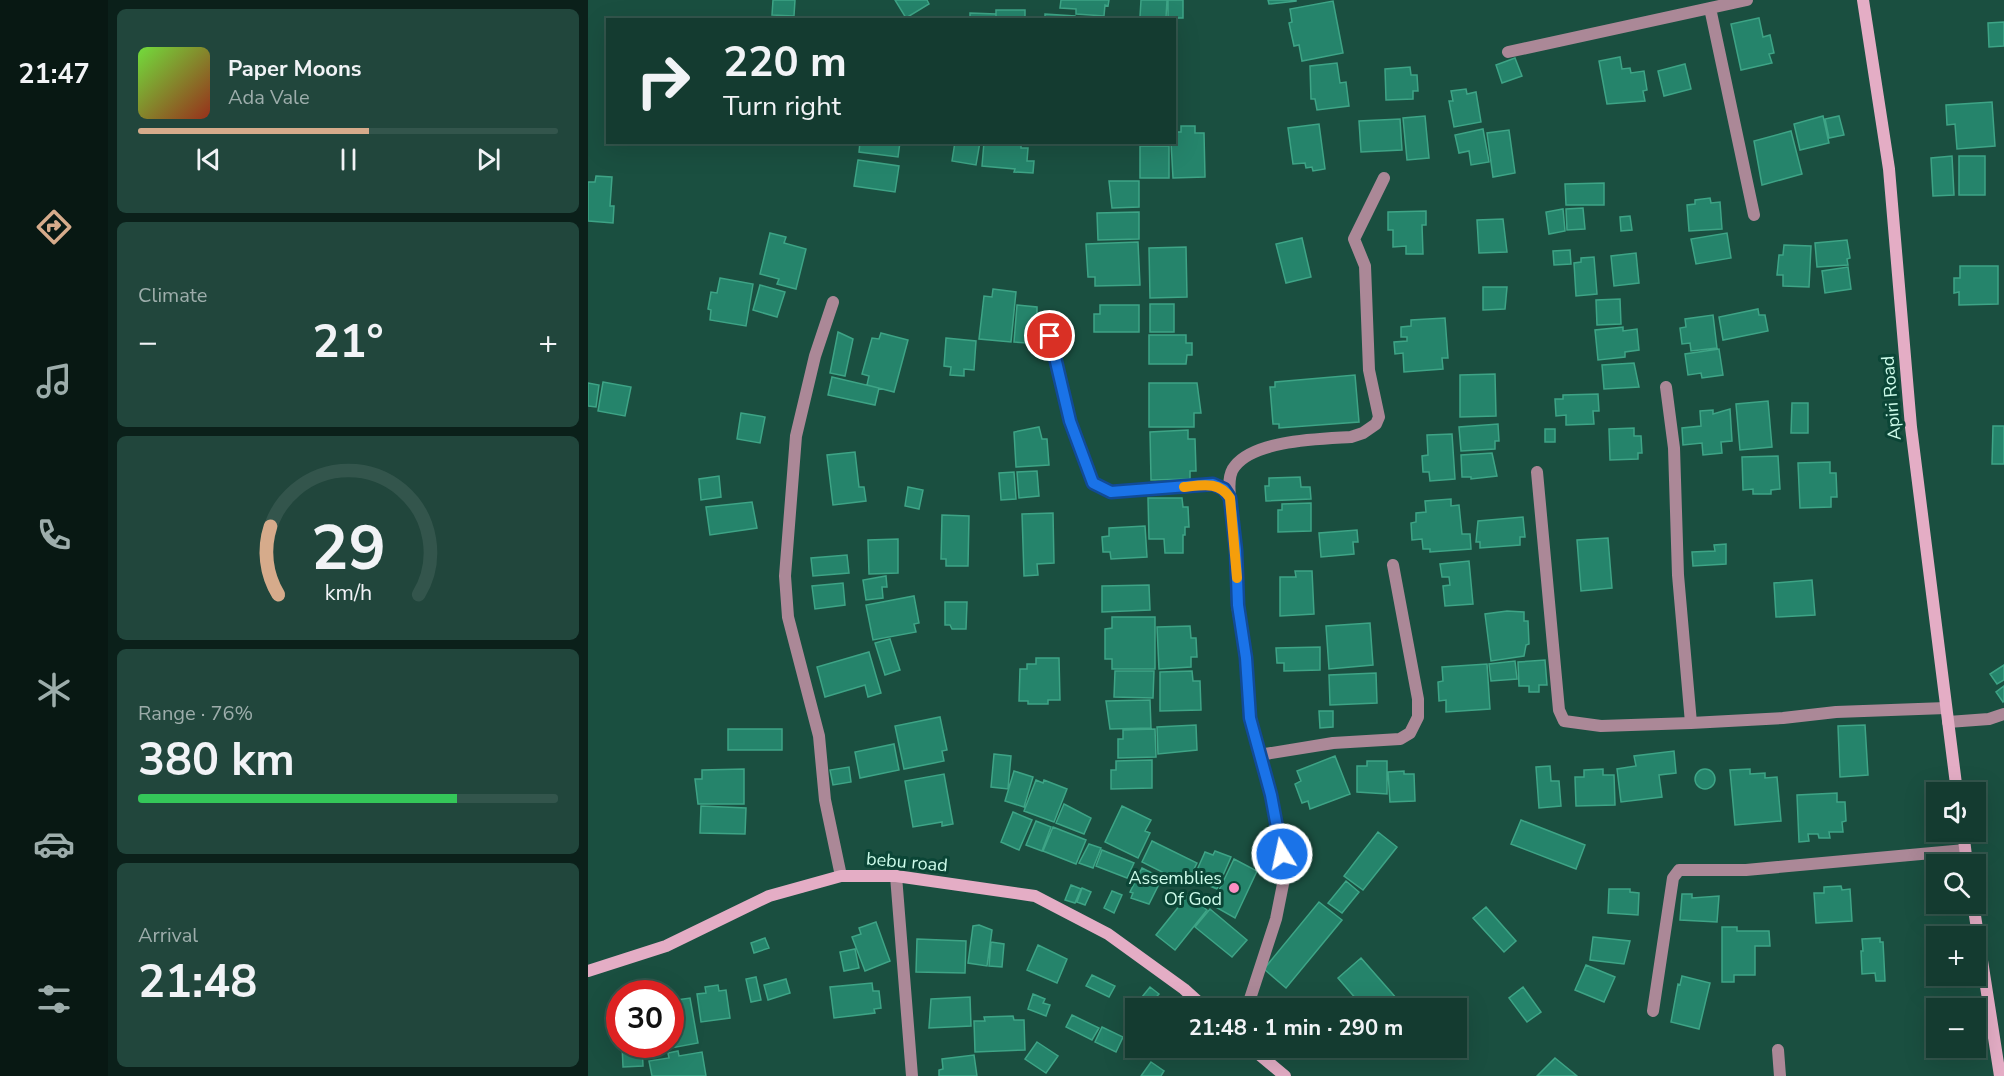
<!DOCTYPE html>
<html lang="en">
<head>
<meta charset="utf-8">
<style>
  body { margin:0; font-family:"Nunito Sans",sans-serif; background:#21463c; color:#f1f3f6; height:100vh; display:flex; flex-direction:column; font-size:22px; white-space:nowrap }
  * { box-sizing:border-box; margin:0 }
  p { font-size:20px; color:#9dadab }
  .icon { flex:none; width:33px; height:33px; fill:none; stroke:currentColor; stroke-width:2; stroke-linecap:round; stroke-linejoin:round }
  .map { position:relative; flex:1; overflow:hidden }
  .sheet { display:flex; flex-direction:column; gap:9px; padding:9px; background:#0b201a; width:480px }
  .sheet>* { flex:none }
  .hud { position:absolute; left:18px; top:18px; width:570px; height:126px; border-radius:0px; box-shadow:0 6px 24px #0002,0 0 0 2px #33554c; background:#143b30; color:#f1f3f6; overflow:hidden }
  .fabs { position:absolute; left:1338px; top:782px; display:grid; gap:12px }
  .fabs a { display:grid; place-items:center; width:60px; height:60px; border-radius:0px; background:#143b30; box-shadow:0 6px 24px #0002,0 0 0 2px #33554c; font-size:30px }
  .speed { position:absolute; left:18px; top:980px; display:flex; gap:12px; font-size:30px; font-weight:700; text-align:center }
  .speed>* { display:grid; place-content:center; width:78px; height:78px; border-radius:50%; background:#143b30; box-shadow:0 6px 24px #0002,0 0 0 2px #33554c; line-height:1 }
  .speed .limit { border:9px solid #d22; background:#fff; color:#111 }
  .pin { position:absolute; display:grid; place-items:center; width:51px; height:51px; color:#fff; margin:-26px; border:3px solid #fff; border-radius:50%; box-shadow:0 2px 6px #0007 }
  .me { position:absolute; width:66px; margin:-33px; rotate:350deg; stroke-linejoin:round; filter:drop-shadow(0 0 4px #0008) }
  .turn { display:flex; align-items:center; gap:21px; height:126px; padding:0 18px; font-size:27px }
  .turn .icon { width:78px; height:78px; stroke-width:2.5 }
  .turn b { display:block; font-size:42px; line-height:51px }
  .big { font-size:45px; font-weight:700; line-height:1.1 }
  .sheet .widget { flex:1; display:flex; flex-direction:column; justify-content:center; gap:9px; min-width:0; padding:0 21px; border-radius:9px; background:#21463c }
  .sheet .dial { align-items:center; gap:0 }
  .dial svg { height:156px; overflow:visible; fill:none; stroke:#33554c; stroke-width:7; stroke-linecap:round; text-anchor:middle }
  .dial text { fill:#f1f3f6; stroke:none }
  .song { display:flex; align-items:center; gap:18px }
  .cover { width:72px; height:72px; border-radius:9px; background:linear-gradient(135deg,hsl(100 70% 55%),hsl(10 70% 35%)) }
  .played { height:6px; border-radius:3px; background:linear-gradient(90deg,#d6ab8b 55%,#33554c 55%) }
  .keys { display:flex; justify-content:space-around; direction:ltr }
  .heat { display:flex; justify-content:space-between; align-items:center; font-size:33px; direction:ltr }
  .charge { height:9px; border-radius:4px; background:linear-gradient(90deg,#34c759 76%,#33554c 0) }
  .trip { position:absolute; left:537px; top:998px; width:342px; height:60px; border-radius:0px; background:#143b30; box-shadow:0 6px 24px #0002,0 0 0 2px #33554c; font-weight:700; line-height:60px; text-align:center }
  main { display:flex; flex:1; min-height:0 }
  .tab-bar { display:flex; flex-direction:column; width:108px; justify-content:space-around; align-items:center; background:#081813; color:#9dadab }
  .tab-bar .icon { width:42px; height:42px }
  .tab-bar .on { color:#d6ab8b }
  .tab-bar b { font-size:27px; color:#f1f3f6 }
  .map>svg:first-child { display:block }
</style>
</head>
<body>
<main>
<nav class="tab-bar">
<b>21:47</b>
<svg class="icon on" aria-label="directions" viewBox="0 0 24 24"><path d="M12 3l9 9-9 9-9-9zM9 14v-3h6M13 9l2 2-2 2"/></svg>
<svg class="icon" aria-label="music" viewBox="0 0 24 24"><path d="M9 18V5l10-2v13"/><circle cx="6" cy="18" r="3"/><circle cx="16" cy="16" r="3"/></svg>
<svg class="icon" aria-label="phone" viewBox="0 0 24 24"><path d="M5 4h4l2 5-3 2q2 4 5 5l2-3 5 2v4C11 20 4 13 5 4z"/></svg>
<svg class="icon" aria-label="climate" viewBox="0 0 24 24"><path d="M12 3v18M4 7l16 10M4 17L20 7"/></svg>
<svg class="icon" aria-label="car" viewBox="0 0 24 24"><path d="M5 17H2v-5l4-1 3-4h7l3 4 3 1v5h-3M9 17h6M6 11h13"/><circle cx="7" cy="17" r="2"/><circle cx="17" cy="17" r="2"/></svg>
<svg class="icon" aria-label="filters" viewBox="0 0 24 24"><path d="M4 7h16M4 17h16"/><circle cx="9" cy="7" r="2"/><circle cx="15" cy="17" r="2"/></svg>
</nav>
<section class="sheet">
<div class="widget">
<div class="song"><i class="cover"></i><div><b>Paper Moons</b><p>Ada Vale</p></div></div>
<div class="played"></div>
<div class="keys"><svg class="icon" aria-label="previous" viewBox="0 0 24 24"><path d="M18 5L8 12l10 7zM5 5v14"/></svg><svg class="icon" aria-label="pause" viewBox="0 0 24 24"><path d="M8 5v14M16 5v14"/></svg><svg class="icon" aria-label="next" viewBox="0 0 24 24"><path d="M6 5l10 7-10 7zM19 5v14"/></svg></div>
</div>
<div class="widget"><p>Climate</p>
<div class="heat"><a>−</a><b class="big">21°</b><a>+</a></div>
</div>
<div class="widget dial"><svg viewBox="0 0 100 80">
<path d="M14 69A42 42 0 1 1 86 69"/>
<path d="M14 69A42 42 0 0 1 10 34" stroke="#d6ab8b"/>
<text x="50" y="56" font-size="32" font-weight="700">29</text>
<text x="50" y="72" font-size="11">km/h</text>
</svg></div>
<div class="widget"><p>Range · 76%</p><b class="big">380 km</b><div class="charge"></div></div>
<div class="widget"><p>Arrival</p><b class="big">21:48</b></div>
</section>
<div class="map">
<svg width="1416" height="1076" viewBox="0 0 1416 1076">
  <rect width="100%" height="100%" fill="#1a4f40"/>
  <path fill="#25846b" stroke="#3ea486" stroke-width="1.5" d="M185,0H207L206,16L184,15Z
    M307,0H339L341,4L318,18Z
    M473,0H521L520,6L517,5L516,16L488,14V9L472,8Z
    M553,0H579L578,18L552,17Z
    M580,0H595V18H580Z
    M680,0H708V1L681,4Z
    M745,1L755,53L714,61L711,45L706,46L701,23L704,22L702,9Z
    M408,10H437V20H408Z
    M382,13L408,14V20H382Z
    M457,14L487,16V20H457Z
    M1171,18L1175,37L1182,35L1186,53L1181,54L1184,63L1153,70L1143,24Z
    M1416,22V46L1401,47L1400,23Z
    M1032,57L1034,69L1042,68L1043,73L1056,71L1059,90L1055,91L1057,101L1019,104L1011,61Z
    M927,58L934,76L914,83L908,65Z
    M749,63L752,83L758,82L761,106L729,110L727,99H723L722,66Z
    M1097,64L1103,89L1076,96L1070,71Z
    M822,67L823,75H829L830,91H825V99L798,100L797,69Z
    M878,89L879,94L888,92L893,122L866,127L861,101H865L863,91Z
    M1404,102L1407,146L1369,149L1367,124L1359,125L1358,105Z
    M837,116L841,158L819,160L815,118Z
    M1235,116L1241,143L1212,150L1206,124Z
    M1251,116L1256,135L1241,138L1237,119Z
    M812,119L814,150L773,152L771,121Z
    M731,124L737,169L725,171L724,167L718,168L717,163L705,164L700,128Z
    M593,126H607V133H616L617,177L585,178L583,142H586V132H593Z
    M895,129L901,162L883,165L881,151L871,153L867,135Z
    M921,130L927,173L905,177L899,133Z
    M1203,131L1214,174L1174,185L1166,141Z
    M272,142H312L310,157L271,152Z
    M367,142H392L388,165L364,161Z
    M396,142H433V148H440L439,161H446L445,173L426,172L427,169L394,166Z
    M552,146H581V178H552Z
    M1364,156L1366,195L1345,196L1343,158Z
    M1371,156H1397V195H1371Z
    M270,160L311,166L307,192L266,186Z
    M8,176L24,177L22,206H26L25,223L0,221V182H7Z
    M521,181H551V207L524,208Z
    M1016,183V205H978L977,184Z
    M1122,198L1123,203L1132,202L1134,229L1101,231L1099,205L1107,204V200Z
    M995,208L997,229L979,230L978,209Z
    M975,209L977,231L961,234L958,212Z
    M838,211V225H834L835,254H818V246L805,247V230H800V212Z
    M551,212V239L510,240L509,213Z
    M1042,216L1044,230L1033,231L1032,217Z
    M915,219L919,252L891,253L889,220Z
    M182,233L198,237L196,243L218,249L208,289L189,284L191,279L172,274Z
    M1139,233L1143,258L1108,264L1103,239Z
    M714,238L723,277L698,283L688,244Z
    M1259,240L1262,258L1259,259L1260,265L1229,267L1227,243Z
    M550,242L552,285L507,286V277H500L498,244Z
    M1196,245L1223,246L1221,287L1195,286V275H1189L1191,255H1195Z
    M598,247L599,297L562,298L561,248Z
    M982,250L983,264L966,265L965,251Z
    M1048,253L1051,283L1026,286L1023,256Z
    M1006,257L1009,294L988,296L986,263L993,262V258Z
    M1372,266H1410V304L1371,305V292L1366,293V278H1372Z
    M1260,267L1263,289L1237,293L1234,271Z
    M132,278L165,284L158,326L122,320L123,310L120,309L123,292L129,293Z
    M172,285L197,292L189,317L165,310Z
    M895,287H919L917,309L895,310Z
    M405,289L428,292L423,342L391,339L396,296L404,297Z
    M1032,299L1033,324L1009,325L1008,300Z
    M562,304H586V332H562Z
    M429,305L449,307V313H456L454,344L426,342Z
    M512,305H551V332H506V314H512Z
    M1170,309L1171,315H1177L1180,331L1135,340L1131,317Z
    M1125,315L1129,348L1103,351L1102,343L1094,344L1092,328L1098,327L1097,319Z
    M857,318L860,358H854L855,369L816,372L815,353L807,354L806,342L819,341V337H813V327L823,326V320Z
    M1035,327V331L1049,329L1051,350L1037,352V357L1010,360L1007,330Z
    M250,332L265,339L257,376L242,373Z
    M293,333L320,340L306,392L279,385L281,376L274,374L284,338L291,339Z
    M561,335H598V343H604V355H599L598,364H561Z
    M358,338L388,341L386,370L376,369V376L362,375L363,367L356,366Z
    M1131,349L1135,375L1114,378L1113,373L1100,375L1097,354Z
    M1046,363L1051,387L1016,389L1014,365Z
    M907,374L908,416L872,417V375Z
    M767,375L771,422L691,428V424H685L682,387H687V382Z
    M244,377L291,388L287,405L240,395Z
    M15,382L43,387L37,416L10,411Z
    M0,383L11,385L8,407L0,406Z
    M561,383H609L613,413H606V427H561Z
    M1010,394L1011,411H1005L1006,424L978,425V415L968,416L967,399H975V395Z
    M1180,401L1184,447L1152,450L1148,404Z
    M1204,403H1220V433H1203Z
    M1142,409L1144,441L1133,442L1134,453L1115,455L1114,443L1095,445L1094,428L1113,426L1112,411L1125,410V414Z
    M153,413L177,417L172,443L149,439Z
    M910,424L911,441H907V449L873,451L871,427Z
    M1405,426H1416V464H1404Z
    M451,427L454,439H459L461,465L428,467L426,432Z
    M1046,428V436H1053L1054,453H1050V459L1022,460L1021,429Z
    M957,429H967V442H957Z
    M600,430V439H607L608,471H602V479L563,480L562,432Z
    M864,434L867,479L842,481L841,472H835L834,456L840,455L839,435Z
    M267,452L271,487H276L278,501L245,505L239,455Z
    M904,453L909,476L883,479V477H874L873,455Z
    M1190,456L1192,489L1183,490V494H1165V489L1155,490L1154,457Z
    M1242,462V473H1248L1249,497H1243V507L1212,508L1210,463Z
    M449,471L451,496L431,498L429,472Z
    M426,472L428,499L413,500L411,473Z
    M131,476L133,497L113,500L111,479Z
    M712,477L713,487H722L723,499L678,501L677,486H681V478Z
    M320,487L335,490L331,509L317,506Z
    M560,498H594L595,507H600L601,527H597V535H595V553H577L576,539H561Z
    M863,499V506L871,505L874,534H882L883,549L842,552V549H835L834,539L824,540L823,523L828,522V513L838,512L837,501Z
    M164,502L169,528L122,535L118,507Z
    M723,503V531L690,532V510H694V504Z
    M465,513L466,563L449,564L450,575L436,576L434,514Z
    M354,515L381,516L380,566H358V559H353Z
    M935,517L937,537H932V545L892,548V542H888L890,521Z
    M557,526L559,557L523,559L522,552H515L514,537L521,536V528Z
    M769,530L770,542H765L766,554L733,557L731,533Z
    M1020,538L1024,588L993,591L989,540Z
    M310,539V573L281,574L280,540Z
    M1138,544V564L1105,566L1104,552L1127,551L1126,545Z
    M259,555L261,573L225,576L223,558Z
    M881,561L885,604L857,606L855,586L862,585L861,577H854L852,564Z
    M707,571H724L726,614L692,616V577H708Z
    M298,576L299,587H294L295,598L278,600L275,580Z
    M1224,580L1227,615L1188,617L1186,583Z
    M255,583L257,605L227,609L224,586Z
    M561,585L562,610L514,612V586Z
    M326,596L331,623L326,624L328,632L285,640L278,605Z
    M357,602H379L378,629H364L362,625H357Z
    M919,611L936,612V621H940L941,644L938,645L936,656L903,661L897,614Z
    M524,617H567V669H524V659H517V629L524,628Z
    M782,623L785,665L741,669L738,626Z
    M602,626L603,638H608L609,657H603V667L571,669L569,627Z
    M302,639L312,670L297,675L287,643Z
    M732,647V670L696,671V663H689L688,648Z
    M281,652L293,693L280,697L277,685L237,697L229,667Z
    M448,658H471L472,700H460V704H440V701H431L432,669H439V664H448Z
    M957,660L959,685H951V692H941V686H931L930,662Z
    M927,661L929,679L903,681L901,664Z
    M899,664L902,709L858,712V700L851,701L850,682L855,681L854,667Z
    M1416,665V680L1409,684L1402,674Z
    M527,671H566L565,698L526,697Z
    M604,671L605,681H612L613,710L572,711V672Z
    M788,673L789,703L742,705L741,675Z
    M1416,686V701L1415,702L1408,692Z
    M562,700L563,728L522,729L518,701Z
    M731,711H745V727L732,728Z
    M352,717L359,750L354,751L356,761L316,769L307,726Z
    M608,725L609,750L570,754L569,727Z
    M1277,725L1280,775L1252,777L1250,726Z
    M140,729H194V750H140Z
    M567,729L568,757L530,758V739H535V730Z
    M306,744L311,770L272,778L267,752Z
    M1086,751L1088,773L1071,775L1074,797L1033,802L1029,769L1048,766L1046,756Z
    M406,754L423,756L420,789L403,787Z
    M747,756L762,794L722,809L720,801L714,803L707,784L713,781L709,771Z
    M564,760V788L523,789V770H528V761Z
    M779,761H799V794L769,792V766H779Z
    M962,766L963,781H971L973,806L951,808L948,767Z
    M261,767L263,782L245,785L242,770Z
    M1107 779a10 10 0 1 1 20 0a10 10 0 1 1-20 0Z
    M156,769V804H110L107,779H114V770Z
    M1015,769V775H1026L1027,805L988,806L987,777H996V770Z
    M1162,769V774L1177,773V778L1189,777L1193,821L1147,825L1142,770Z
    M426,771L445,777L436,807L417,801Z
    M816,771V774H826L827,801L802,802L800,772Z
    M356,774L365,824L354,826V822L325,827L317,781Z
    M448,780L455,783L456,780L479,789L466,822L436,811Z
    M1249,793V802H1257L1258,821L1254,822L1255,832H1241L1242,838H1231L1230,834H1220L1221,841L1211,842L1209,795Z
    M476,804L503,818L496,834L468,823Z
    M113,806L158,808L157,834L112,833Z
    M534,806L563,820L557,831L562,833L550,858L517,842Z
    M425,812L444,820L431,850L413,842Z
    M933,820L997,845L988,869L923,844Z
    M448,821L463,827L454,851L438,845Z
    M465,827L498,840L488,864L455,851Z
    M790,832L809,847L775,890L756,876Z
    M564,841L609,863L598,884L554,862Z
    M501,844L513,848L505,868L491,863Z
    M514,850L546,863L539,878L508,866Z
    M627,851L643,857L629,889L605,879L617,852L625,855Z
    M646,859L669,871L647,918L624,905Z
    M554,868L574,878L561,904L543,898L545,893L542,892Z
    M758,881L771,892L754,913L740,903Z
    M483,885L493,889L487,903L477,900Z
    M1253,886L1254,890L1262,889L1264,921L1228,923L1226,893H1236V887Z
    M494,888L503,892L497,905L489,902Z
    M1021,889H1042V892L1051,893L1050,915L1020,913Z
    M524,891L534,895L526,913L516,908Z
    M1094,894H1104V898L1131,896L1129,922L1092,920Z
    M600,895L619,910L587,950L568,935Z
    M731,902L754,920L698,988L676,969Z
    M898,907L928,941L916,952L885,918Z
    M622,909L659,940L644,957L607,927Z
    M288,922L302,961L277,971L264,937L273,934L271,928Z
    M391,925L404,930L399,966L380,963L385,926Z
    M1134,927H1149V931H1181L1182,946H1167V975H1146V982H1134Z
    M1005,937L1042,941L1036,964L1002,960Z
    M177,938L181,948L166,953L163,943Z
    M1292,938V942H1295L1297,981H1288L1287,973L1274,974L1273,951H1275L1274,939Z
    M329,939L378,941L377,973L328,972Z
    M403,942L416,944L414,967L401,966Z
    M450,945L479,959L469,983L439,970Z
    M267,949L271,968L256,971L252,952Z
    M773,958L817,1008H776L750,978Z
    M998,965L1027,977L1016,1002L987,990Z
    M504,975L527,986L521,997L498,986Z
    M1094,976L1122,983L1111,1029L1083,1022L1090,984L1092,985Z
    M168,977L173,1000L163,1002L158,979Z
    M198,979L202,993L180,1000L176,985Z
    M284,983L285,991H291L293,1008L286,1009L287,1013L246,1018L242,987Z
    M130,985L131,991L138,990L142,1018L113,1022L109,994L118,993L117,987Z
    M562,987L571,994L562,1004L554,997Z
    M935,987L953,1012L939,1022L921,998Z
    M445,994L457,999L455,1003L462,1005L458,1016L440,1009Z
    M382,997L383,1026L341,1028L343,999Z
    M102,998L110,1043L78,1049L77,1044H82V1001Z
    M484,1015L511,1028L504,1040L478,1027Z
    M425,1016L426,1020H436L437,1050L387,1052L386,1021H397L396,1017Z
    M514,1027L535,1037L528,1052L507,1042Z
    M449,1042L470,1056L458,1073L437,1059Z
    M34,1044H54L55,1066L35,1067Z
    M90,1051L91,1056L114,1052L118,1076H64L61,1061L81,1058L80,1053Z
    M386,1055L389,1076H351V1070L355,1069L354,1059Z
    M967,1058L989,1076H949Z
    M563,1062L576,1071L573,1076H553Z"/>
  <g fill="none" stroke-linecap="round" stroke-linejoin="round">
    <path stroke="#ab8897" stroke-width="12" d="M1122,8L1166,215
      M920,52L1159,0
      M245,302L227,356L208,436L197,576L200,617L231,736L237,800L253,876
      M462,336L482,421L505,483L523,492L625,484L636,489L642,498L648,550L649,605L658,658L662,718L683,795L697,874L688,919L659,1008
      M1078,387L1086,448L1090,575L1103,723
      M949,472L971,710L976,721L1013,726L1103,723L1195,718L1248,712L1358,708
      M642,497C641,487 640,474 647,466C667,440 731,439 763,437L775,433L788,424L791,417L781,370L777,266L766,239L796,178
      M1360,722L1401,719L1416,714
      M671,755L745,743L812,739L822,733L830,717V699L805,565
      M308,876L324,1076
      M1065,1011L1085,878L1091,870H1158L1377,850
      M1190,1050L1192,1076"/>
    <path stroke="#e4adc5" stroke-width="12" d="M1275,0L1301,169L1323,427L1369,792
      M1375,831L1379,864
      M1385,903L1412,1076
      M0,971L78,946L181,896L253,876H308L447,896L520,934L596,989L617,1008
      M662,1047L697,1076"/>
  </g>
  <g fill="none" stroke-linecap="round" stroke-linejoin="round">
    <g stroke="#114b97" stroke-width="15">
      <path id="route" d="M462,336L482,421L505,483L523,492L625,484L636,489L642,498L648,550L650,605L658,658L662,718L683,795L694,854"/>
    </g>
    <use href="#route" stroke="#1a73e8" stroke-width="10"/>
    <path stroke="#f59e0b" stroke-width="10" d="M596,487C615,485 631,481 642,498L649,578"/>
  </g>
  <circle fill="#fc8fc3" stroke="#0b4536" stroke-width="2" cx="646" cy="888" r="6"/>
  <g text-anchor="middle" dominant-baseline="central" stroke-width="6" stroke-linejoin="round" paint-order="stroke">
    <g font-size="18" fill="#cdfbea" stroke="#0b4536">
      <text transform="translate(1303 398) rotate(-95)">Apiri Road</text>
      <text transform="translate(319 862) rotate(5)">bebu road</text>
    </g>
    <g font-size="18" fill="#cdfbea" stroke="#0b4536" text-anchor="end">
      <text x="634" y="878">Assemblies<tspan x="634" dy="21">Of God</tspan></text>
    </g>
  </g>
</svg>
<div class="fabs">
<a><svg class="icon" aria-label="sound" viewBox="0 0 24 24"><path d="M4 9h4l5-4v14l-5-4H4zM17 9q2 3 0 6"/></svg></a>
<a><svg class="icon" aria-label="search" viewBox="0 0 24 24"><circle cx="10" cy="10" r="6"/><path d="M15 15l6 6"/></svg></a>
<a>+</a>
<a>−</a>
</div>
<div class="speed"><div class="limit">30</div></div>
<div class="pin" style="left:462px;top:336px;background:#d93025"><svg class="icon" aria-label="arrive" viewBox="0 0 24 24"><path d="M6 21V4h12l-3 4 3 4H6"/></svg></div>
<svg class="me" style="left:694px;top:854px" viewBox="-20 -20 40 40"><circle r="17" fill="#1a73e8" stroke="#fff" stroke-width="3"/><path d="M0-11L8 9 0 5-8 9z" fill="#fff"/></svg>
<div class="trip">21:48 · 1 min · 290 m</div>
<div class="hud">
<div class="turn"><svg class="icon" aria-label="right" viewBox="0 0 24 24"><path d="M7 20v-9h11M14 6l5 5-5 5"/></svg><div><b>220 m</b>Turn right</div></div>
</div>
</div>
</main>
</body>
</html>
